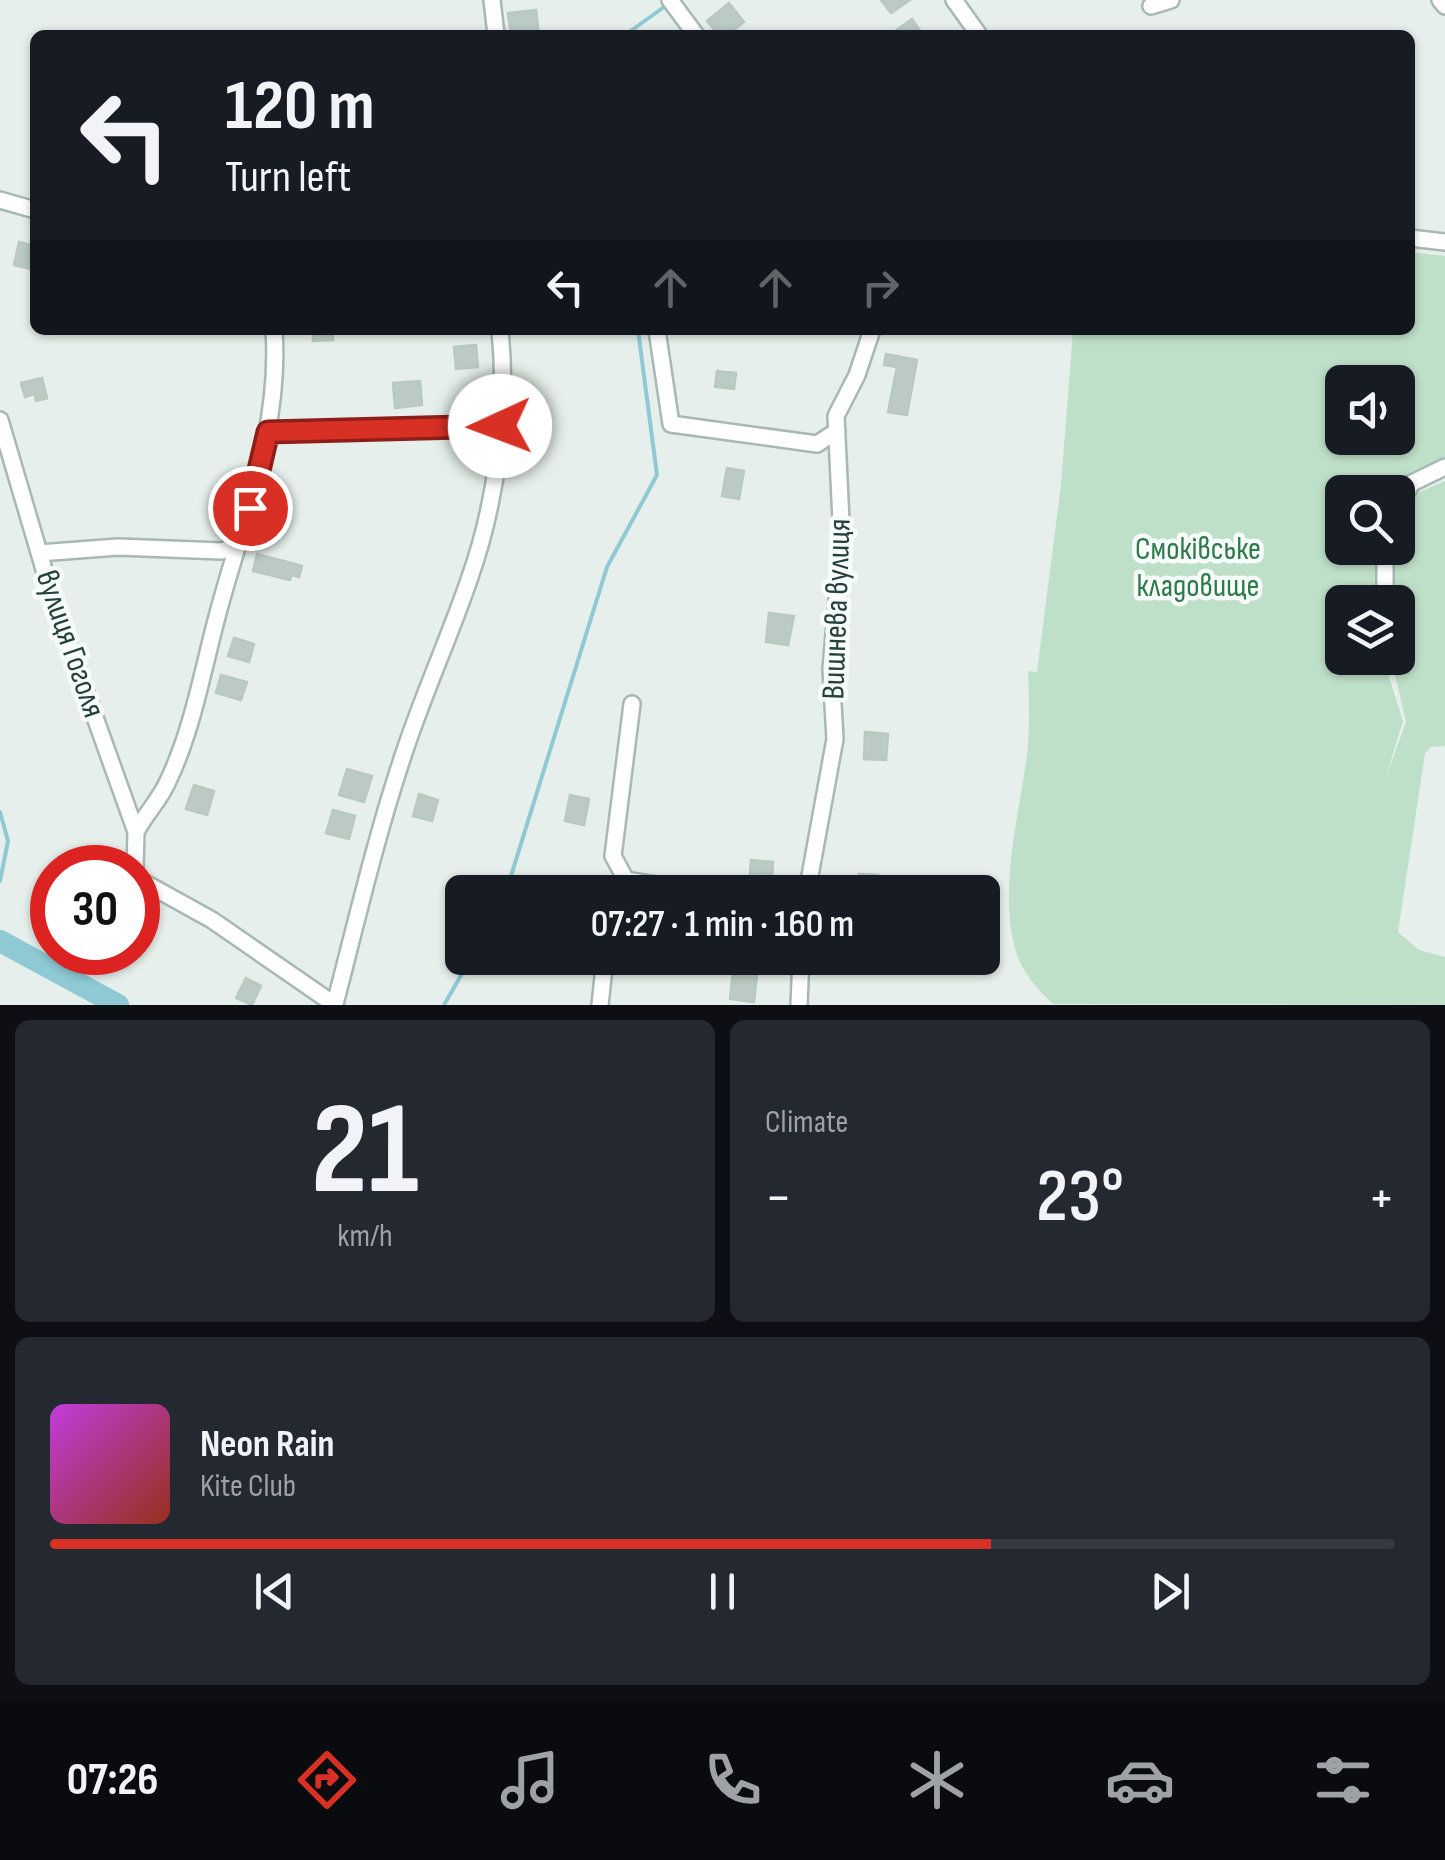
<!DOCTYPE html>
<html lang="en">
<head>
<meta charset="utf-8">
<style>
  body { margin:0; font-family:"Sofia Sans Condensed",sans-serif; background:#242831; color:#f1f3f6; height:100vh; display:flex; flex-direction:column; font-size:38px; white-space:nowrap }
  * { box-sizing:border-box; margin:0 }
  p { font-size:32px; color:#9ea1a6 }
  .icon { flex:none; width:55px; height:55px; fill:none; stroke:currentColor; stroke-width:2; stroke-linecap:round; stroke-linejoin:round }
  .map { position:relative; height:1005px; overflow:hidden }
  .sheet { display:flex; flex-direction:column; gap:15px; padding:15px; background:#0d0f14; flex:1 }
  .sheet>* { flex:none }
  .guide { position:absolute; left:30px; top:30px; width:1385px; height:305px; border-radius:15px; box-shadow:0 2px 8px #0004; background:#171b24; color:#f1f3f6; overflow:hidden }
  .fabs { position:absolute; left:1325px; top:365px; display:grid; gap:20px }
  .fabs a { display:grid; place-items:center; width:90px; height:90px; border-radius:15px; background:#171b24; box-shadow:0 2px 8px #0004; font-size:50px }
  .speed { position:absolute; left:30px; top:845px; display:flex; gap:20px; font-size:50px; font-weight:700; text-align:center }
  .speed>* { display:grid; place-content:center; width:130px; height:130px; border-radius:50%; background:#171b24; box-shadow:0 2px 8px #0004; line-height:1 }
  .speed .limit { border:15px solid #d22; background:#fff; color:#111 }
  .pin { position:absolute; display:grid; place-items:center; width:85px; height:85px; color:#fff; margin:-42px; border:5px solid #fff; border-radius:50%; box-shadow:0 2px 10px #0007 }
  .me { position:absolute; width:110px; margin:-55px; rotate:268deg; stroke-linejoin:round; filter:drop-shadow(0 0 8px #0008) }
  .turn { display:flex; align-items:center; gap:35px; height:210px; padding:0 30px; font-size:45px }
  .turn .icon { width:130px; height:130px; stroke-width:2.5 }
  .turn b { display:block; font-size:70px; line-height:85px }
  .lanes { display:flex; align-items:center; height:95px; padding:0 30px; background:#0003; justify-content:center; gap:50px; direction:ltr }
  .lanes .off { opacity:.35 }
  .big { font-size:75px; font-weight:600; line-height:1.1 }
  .sheet .tile { flex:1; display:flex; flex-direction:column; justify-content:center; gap:15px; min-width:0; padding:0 35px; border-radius:15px; background:#242831 }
  .sheet .dial { align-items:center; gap:0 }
  .dial b { font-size:130px; line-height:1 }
  .song { display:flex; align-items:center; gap:30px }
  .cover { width:120px; height:120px; border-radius:15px; background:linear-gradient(135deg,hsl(290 70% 55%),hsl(10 70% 35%)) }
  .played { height:10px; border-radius:5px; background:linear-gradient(90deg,#d93025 70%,#363941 70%) }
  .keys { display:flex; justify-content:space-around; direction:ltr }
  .heat { display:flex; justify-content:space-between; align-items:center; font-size:55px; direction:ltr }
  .sheet .tiles { flex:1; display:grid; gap:15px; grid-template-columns:1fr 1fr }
  .tile:last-child { grid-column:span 2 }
  .trip { position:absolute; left:445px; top:875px; width:555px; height:100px; border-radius:15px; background:#171b24; box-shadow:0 2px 8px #0004; font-weight:600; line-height:100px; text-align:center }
  .dock { display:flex; height:160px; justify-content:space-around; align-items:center; background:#090b0e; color:#9ea1a6 }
  .dock .icon { width:70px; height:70px }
  .dock .active { color:#d93025 }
  .dock b { font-size:45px; color:#f1f3f6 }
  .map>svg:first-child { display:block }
</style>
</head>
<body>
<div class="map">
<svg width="1445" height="1005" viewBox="0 0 1445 1005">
  <rect width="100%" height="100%" fill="#e6efeb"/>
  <path fill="#bfe0c8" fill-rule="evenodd" d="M1410,252L1445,256V463L1398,499V492H1342V548H1378L1381,602H1342V658H1383L1403,721L1385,780L1406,722L1391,658H1398V602H1388L1390,548H1398V514L1413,495L1445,481V746L1431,747L1425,753L1398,932L1419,950L1445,957V1005L1053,1004C1038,990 1024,974 1017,955C997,894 1019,816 1027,755C1030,728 1029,698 1028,671L1037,672L1061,485L1073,330H1410ZM1342,382H1398V438H1342Z"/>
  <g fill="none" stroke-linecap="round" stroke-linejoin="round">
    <path stroke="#8ec9d4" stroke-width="4" d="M625,35L664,7
      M0,812L8,841L0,881
      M506,892L607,567L657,475L638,330
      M444,1005L471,958"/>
    <path stroke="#8ec9d4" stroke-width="22" d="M0,941L118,1005"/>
  </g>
  <path fill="#bbcac4" stroke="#b8c9c2" stroke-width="2.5" d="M881,0H910L891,13Z
    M729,3L744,22L728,35H719L707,21Z
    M536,10L539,35H511L508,13Z
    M912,19L923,35H898L895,31Z
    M19,242L35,246V270L14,265Z
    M313,330H332L333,340L313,341Z
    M476,345L478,367L456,369L454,347Z
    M886,354L917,360L907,415L888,412L897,367L884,365Z
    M717,371L736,373L734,389L715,387Z
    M42,378L47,398L36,401L35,394L25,397L21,383Z
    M420,381L422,405L395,408L393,383Z
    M727,468L744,471L739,499L722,496Z
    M257,554L302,566L299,577L291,575L290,580L253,571Z
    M769,613L794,616L788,645L766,642Z
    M234,638L254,644L249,662L228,656Z
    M221,675L247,682L241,700L216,693Z
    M865,732L888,734L886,760L864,759Z
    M347,769L372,776L364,802L339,795Z
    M194,785L214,791L207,815L186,809Z
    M419,794L438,800L432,821L413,816Z
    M570,795L589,799L584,825L565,821Z
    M333,810L355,816L349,839L326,833Z
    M751,860L773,862L772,877L750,875Z
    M859,874L878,875L877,892H858Z
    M733,971L757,974L754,1002L730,999Z
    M246,978L261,986L252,1005L236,998Z"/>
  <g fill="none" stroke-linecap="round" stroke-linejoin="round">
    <g stroke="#a8b8b2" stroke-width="20">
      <path id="minor" d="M492,0L496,35
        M670,0L696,35
        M954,0L979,35
        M1440,0L1445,6
        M1151,6L1171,0
        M0,200L35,210
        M1410,238L1445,242
        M657,330L671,424L817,444L837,431
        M0,420L53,600L136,832L135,868
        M268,432L500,426
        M1398,507L1412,483L1445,467
        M1385,548V602
        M39,553L118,547L221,551L235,547
        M1388,658V662
        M136,832C145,814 160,800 168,781C193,729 203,668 218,613C243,519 281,429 274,330
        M138,879L212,920L335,1005
        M626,880L700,892
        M619,892L626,880L613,856L632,704
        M807,892L835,739L831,669L842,542L836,416L857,375L872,330
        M335,1004C356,923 375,841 401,762C421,699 449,639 470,577C497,500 508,411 500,330
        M600,1005L605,958
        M799,1005L801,958"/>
    </g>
    <use href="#minor" stroke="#fff" stroke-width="15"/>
  </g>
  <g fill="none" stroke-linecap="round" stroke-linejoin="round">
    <g stroke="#8d1f18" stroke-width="25">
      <path id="route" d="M250,508L268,432L500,426"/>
    </g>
    <use href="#route" stroke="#d93025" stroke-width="18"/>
  </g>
  <g text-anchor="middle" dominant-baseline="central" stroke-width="9" stroke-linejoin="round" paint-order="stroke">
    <g font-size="32" fill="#2d7a4b" stroke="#f7fbf9">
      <text x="1198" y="549">Смоківське<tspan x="1198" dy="37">кладовище</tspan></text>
    </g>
    <g font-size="32" fill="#24423a" stroke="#f7fbf9">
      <text transform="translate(837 609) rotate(-88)">Вишнева вулиця</text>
      <text transform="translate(70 644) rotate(71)">вулиця Гоголя</text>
    </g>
  </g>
</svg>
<div class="fabs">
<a><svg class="icon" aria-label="sound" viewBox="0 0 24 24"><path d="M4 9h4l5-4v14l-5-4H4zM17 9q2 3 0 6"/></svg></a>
<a><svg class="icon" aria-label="search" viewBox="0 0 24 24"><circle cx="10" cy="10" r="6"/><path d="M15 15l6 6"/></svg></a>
<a><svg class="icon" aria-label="layers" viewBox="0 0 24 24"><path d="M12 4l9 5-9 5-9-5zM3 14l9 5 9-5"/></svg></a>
</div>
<div class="speed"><div class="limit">30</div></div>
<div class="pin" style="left:250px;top:508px;background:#d93025"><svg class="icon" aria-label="arrive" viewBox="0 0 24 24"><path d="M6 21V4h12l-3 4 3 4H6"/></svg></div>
<svg class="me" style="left:500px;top:426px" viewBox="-20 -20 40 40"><circle r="19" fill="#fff"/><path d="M0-13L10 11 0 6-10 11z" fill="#d93025"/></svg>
<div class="trip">07:27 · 1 min · 160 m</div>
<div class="guide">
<div class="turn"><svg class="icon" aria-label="left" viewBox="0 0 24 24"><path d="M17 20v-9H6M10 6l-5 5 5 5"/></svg><div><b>120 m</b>Turn left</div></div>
<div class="lanes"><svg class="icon" aria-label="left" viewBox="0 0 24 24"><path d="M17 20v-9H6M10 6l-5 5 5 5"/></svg><svg class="icon off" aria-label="ahead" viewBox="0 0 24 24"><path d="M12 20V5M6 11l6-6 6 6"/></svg><svg class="icon off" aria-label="ahead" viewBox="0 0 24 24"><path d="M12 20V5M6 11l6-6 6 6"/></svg><svg class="icon off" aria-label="right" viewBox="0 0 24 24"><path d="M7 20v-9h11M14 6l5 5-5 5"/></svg></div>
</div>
</div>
<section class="sheet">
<div class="tiles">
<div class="tile dial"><b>21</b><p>km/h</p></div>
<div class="tile"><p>Climate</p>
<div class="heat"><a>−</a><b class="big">23°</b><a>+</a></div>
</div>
<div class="tile">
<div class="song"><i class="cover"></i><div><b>Neon Rain</b><p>Kite Club</p></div></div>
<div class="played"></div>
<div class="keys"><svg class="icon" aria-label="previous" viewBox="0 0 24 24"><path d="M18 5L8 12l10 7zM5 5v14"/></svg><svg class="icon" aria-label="pause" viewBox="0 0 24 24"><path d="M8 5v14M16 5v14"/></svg><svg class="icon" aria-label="next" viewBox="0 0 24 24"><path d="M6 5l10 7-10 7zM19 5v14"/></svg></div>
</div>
</div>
</section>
<nav class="dock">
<b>07:26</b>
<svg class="icon active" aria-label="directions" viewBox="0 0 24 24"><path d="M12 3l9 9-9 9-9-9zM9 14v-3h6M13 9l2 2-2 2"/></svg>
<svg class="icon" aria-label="music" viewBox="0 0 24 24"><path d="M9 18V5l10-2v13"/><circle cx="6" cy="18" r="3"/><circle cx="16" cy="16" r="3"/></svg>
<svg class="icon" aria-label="phone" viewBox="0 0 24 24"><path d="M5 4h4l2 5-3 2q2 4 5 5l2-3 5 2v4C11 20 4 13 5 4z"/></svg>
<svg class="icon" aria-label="climate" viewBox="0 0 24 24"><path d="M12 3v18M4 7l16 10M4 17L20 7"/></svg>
<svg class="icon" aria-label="car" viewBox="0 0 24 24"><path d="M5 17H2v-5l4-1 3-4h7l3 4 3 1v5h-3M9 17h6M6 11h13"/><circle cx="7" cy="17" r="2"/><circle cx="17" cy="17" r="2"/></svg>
<svg class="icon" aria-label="filters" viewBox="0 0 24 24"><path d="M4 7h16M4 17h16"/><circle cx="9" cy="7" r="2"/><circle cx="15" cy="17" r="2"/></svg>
</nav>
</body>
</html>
